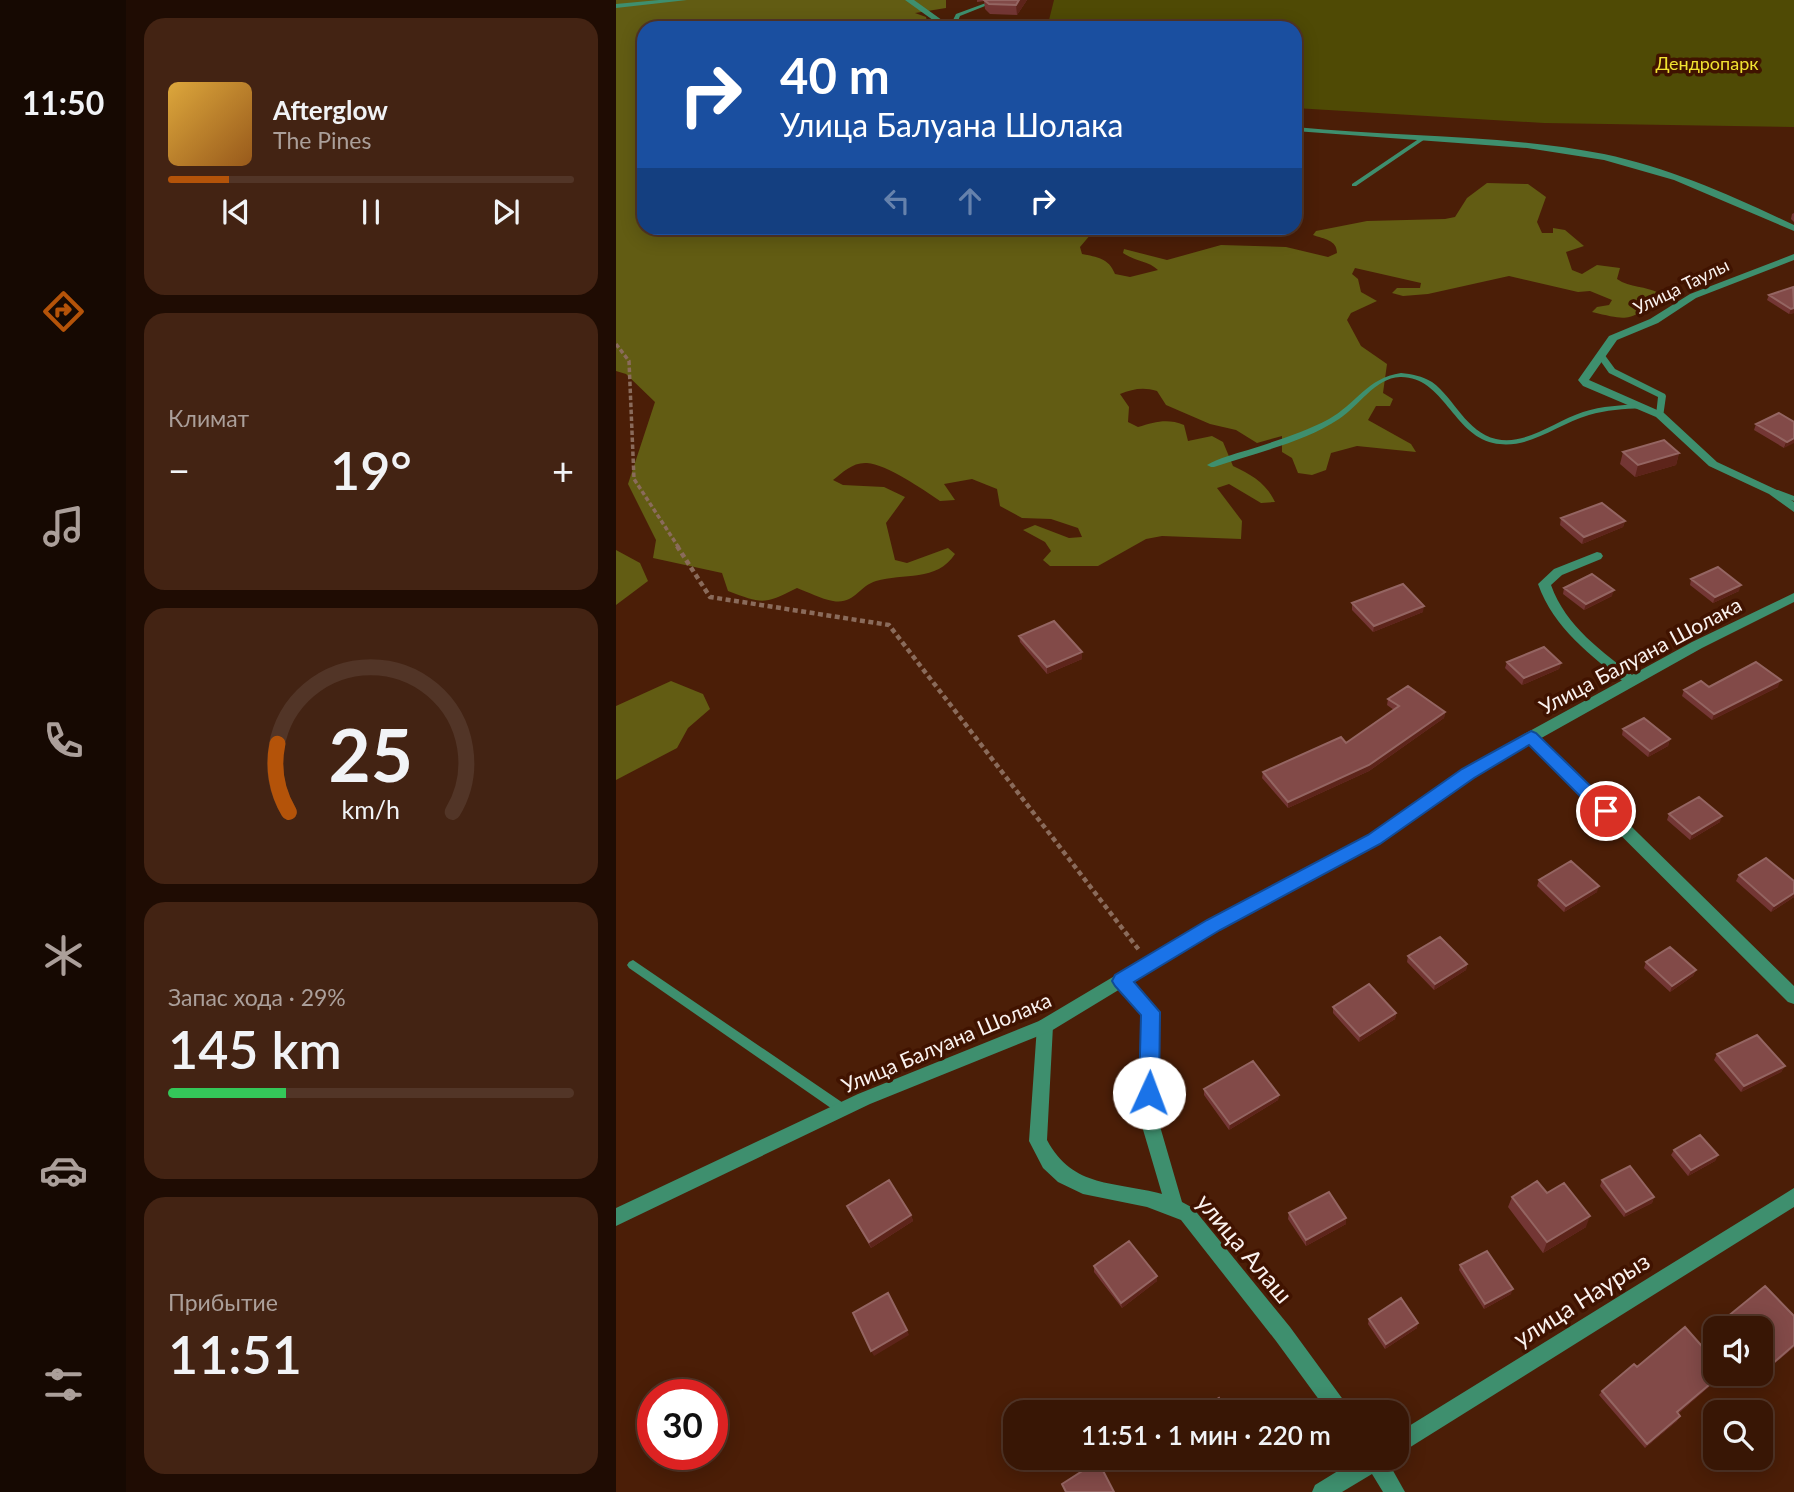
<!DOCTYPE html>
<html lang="ru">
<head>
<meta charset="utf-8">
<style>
  body { margin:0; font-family:Lato,sans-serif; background:#432313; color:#f1f3f6; height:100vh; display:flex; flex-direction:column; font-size:26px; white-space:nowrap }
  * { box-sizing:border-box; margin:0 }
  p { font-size:23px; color:#ab9f9a }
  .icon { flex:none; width:38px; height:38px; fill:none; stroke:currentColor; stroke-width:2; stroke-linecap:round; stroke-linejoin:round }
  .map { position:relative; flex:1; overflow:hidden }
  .side { display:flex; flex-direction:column; gap:18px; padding:18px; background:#1f0c03; width:490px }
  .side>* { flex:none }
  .banner { position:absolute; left:21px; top:21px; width:665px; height:214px; border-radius:21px; box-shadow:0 4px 18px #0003,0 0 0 2px #523527; background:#1a4fa0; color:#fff; overflow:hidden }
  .buttons { position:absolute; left:1087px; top:1316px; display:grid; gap:14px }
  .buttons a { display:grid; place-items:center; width:70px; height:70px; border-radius:14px; background:#381605; box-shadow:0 4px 18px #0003,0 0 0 2px #523527; font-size:35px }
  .speed { position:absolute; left:21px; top:1379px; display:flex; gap:14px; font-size:35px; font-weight:700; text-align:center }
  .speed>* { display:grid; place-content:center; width:91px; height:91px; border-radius:50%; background:#381605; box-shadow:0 4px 18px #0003,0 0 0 2px #523527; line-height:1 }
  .speed .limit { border:10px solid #d22; background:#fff; color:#111 }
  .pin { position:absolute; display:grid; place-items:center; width:60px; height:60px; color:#fff; margin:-30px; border:4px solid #fff; border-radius:50%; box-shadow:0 2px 7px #0007 }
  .me { position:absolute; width:77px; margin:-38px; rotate:2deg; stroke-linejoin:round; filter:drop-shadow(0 0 5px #0008) }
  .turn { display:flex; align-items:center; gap:24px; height:147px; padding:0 28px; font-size:32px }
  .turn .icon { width:91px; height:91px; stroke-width:2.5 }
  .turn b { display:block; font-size:49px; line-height:60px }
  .lanes { display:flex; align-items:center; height:66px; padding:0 28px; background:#0003; justify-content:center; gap:35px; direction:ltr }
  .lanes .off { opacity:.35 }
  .big { font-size:52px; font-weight:600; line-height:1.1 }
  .side .widget { flex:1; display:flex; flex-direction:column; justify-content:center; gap:10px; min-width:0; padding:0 24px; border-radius:21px; background:#432313 }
  .side .dial { align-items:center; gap:0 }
  .dial svg { height:182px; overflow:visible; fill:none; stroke:#523527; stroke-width:7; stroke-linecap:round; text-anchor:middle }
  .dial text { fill:#f1f3f6; stroke:none }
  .song { display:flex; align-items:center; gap:21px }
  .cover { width:84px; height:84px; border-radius:10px; background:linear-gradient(135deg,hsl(40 70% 55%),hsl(30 70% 35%)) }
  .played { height:7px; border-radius:4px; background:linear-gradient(90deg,#b45309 15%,#523527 15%) }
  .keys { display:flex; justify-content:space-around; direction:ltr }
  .heat { display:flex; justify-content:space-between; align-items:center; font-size:38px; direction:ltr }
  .charge { height:10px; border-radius:5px; background:linear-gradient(90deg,#34c759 29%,#523527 0) }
  .trip { position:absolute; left:387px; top:1400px; width:406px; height:70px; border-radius:21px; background:#381605; box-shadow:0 4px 18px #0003,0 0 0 2px #523527; font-weight:600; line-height:70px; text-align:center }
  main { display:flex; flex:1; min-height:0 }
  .dock { display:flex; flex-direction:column; width:126px; justify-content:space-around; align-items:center; background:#160902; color:#ab9f9a }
  .dock .icon { width:49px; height:49px }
  .dock .active { color:#b45309 }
  .dock b { font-size:32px; color:#f1f3f6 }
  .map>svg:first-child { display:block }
</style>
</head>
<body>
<main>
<nav class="dock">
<b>11:50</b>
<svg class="icon active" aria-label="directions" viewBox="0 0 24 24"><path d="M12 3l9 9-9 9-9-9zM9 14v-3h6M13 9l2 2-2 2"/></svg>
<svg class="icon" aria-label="music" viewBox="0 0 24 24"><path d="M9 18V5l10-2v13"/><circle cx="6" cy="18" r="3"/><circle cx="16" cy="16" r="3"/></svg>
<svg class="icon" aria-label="phone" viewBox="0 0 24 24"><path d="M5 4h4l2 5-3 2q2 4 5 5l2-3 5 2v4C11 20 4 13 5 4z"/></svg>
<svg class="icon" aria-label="climate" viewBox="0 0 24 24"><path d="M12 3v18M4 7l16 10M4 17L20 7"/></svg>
<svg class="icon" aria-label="car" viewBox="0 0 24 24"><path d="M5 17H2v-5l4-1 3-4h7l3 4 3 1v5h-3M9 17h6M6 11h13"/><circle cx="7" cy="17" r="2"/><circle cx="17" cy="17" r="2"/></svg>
<svg class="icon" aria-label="filters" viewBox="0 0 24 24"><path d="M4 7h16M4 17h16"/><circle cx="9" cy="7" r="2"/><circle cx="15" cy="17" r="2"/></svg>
</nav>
<section class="side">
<div class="widget">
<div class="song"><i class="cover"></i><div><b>Afterglow</b><p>The Pines</p></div></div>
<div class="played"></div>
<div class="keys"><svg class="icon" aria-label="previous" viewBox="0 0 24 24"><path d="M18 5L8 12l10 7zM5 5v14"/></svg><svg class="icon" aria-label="pause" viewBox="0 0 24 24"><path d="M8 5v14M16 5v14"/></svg><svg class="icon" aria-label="next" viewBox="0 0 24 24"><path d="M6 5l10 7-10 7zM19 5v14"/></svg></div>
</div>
<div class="widget"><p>Климат</p>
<div class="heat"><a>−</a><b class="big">19°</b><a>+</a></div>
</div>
<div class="widget dial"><svg viewBox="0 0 100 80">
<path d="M14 69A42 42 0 1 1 86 69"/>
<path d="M14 69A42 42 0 0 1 9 39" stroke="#b45309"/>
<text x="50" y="56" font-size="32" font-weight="700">25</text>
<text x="50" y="72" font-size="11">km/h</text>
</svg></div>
<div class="widget"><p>Запас хода · 29%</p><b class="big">145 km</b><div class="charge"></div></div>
<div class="widget"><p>Прибытие</p><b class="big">11:51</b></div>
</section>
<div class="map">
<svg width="1178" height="1492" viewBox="0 0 1178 1492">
  <rect width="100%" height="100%" fill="#4b1e07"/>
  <path fill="#4f4a05" d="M438,0H1178V127L928,123L679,108V28H431Z"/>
  <path fill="#625c13" d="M0,0H330V8L299,13L310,17L311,21L321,28H28V228H474L475,234L464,247L466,254C481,257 493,258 499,274L514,277L542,270C533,261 518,261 507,253L508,249L551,260L605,245L670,247L712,257L721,253C721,240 708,239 697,235L700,231L751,221L829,219L839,217L851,198L871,183L912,184L930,197L921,222L926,233H937V228L949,230L968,246L950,252L956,270L966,274L981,265L1004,268L1001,279C1014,288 1030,286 1043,293L1044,300C1011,321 1014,321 976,312L981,307L993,305L996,300L974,291L962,292L893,276L812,294L787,296L776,293L781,288H804L805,283L739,268L736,274L742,279L745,292L761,301L735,313L731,320L745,346L771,364L767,393L777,399L774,406H760L752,420L795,444L800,452L741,446L715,453L710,470L696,475L682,473L676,458L666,452V436L641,443L620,430L594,424L550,405L541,391C527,387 517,389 504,394L513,407L512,422L522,427C539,422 551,418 568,425L572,441L596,436L607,442L617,466C636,475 650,483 659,502L645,503L613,484L601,488L626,521L625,539L546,536L530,539L482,566H434L427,560L435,551L429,542L407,530L419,525L453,538L466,537L462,528L435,519L406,518L384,506L381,489L356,479L328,484L339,500L324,501C308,490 270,464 251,463C237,462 227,472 217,480L227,485L268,487L289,497L270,523L279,560L291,563L332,548L339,554C321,582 287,573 260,581C243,586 238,605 217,601C205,599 192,592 181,588C147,605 147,604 112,591L106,573L37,558L40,540L12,484L39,402L10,374L0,371Z
    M0,550L24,563L32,581L0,605Z
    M55,681L87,694L94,709L72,728L61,748L0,780V706Z"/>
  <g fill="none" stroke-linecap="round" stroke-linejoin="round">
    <path stroke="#8a6b5b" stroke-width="3.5" stroke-dasharray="4.5 2.5" stroke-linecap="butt" d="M0,344L13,361L18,479L63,548"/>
    <path stroke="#8a6b5b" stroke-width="4.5" stroke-dasharray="5 3.5" stroke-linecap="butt" d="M61,546L94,597L273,625L523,950"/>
    <path fill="#3e8f6e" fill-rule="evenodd" d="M378,0H384L344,16L339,28H333L340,14Z
      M807,136L812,137L740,186H736V184Z
      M982,354H988L999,369L1049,394L1050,396L1047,417H1044L1040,415L1042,397L993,373L981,356Z
      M785,373C796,374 806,376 816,382C839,399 850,432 880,439C910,446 939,421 967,412C986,406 1006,405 1026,404L1030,406L1026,408C1008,409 990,410 973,415C941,424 912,451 877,443C837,434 827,376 784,377C759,378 742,407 723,419C687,443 638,453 598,467H595L591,465C603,458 618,454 632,450C659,441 687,433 713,419C740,404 751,378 785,373Z
      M1156,490H1162L1178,496V501L1156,494Z
      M17,960L230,1105L232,1109L230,1113L226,1114L222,1113L13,968L11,965L13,962Z"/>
    <path fill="#3e8f6e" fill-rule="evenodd" d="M1178,254V260L1080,298L1042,323L1001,340L973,380L1048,413L1101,462L1161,490L1178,502V512L1153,494L1093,466L1040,417L967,386L962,380L993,336L1034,319L1074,294Z
      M981,552L985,553L987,556L985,559L946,575L935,585C950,627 986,651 1020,678L1022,681L1020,684H1010C975,655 938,629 922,584L938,569Z
      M915,732L920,733L1178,986V1004L1172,1002L910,741L908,737L910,733Z
      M505,974L511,976L542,1012L541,1116L566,1202L577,1208L674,1327L731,1405L734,1412H712L660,1341L565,1220L531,1207L467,1194L442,1182L427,1168L413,1141L421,1026L423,1021L429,1019L435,1021L437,1026L431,1140C457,1189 499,1181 546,1194L523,1116L526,1014L499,986L497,981L499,976Z
      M1178,1188V1207L780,1456V1434Z
      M743,1458H772L771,1460L789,1492H767L756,1474L726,1492H696L699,1485Z"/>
    <path fill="#3e8f6e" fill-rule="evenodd" d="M43,0H71L0,8V4Z
      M289,0H298L337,28H328Z
      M679,127C782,137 886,134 988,154C1054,168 1117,196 1178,225V231L1058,180L988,160L911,148L679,131Z
      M1178,593V602L1086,648L920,741L857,778L763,843L603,929L435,1031L254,1104L0,1226V1208L242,1094L423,1021L591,921L753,835L847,770L910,733L1076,642Z"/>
  </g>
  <path fill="#733634" d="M361,0H411L401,15L374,14L369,9L368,1L361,2Z
    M1178,213V222L1175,219L1176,214Z
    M1177,287L1178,313L1173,314L1151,300L1153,295Z
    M1178,422L1168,448L1138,430L1140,424Z
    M1007,452L1063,453L1060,465L1019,477L1004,464Z
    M945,518L1009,521L1007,527L966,544L944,525Z
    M1075,579L1123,591L1097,603L1074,585Z
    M948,588L996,596L968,610L947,594Z
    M736,603L807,612L757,632L736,610Z
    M403,636L466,659L431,674L404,642Z
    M891,662L945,663L943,669L906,685L889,668Z
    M1093,687H1162L1096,720L1066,696L1068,690Z
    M772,699L829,712L828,718L753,771L672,808L646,778L647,772L730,743L778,710L771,705Z
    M1007,729L1054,739L1052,746L1032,757L1006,735Z
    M1053,814L1104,822L1074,840L1051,820Z
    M1123,875L1178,881V897L1155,912L1120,881Z
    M923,880L981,892L948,912L921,886Z
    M792,956L851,964L850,970L818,990L791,962Z
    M1030,962L1080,970L1077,976L1054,992L1028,968Z
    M717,1007L780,1013L779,1019L743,1042L717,1013Z
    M1101,1054L1169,1066L1165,1072L1125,1092L1098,1060Z
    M588,1089L663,1095L662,1100L613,1130L588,1095Z
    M1058,1150L1102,1155L1099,1161L1072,1176L1055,1155Z
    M986,1180L1038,1197L1036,1203L1008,1217L984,1186Z
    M931,1193L970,1227L927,1253L892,1207L896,1197Z
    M231,1206L295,1215L297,1221L255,1248L233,1211Z
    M673,1213L730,1224L690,1246L672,1219Z
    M844,1265L895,1294L868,1309L843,1270Z
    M478,1266L541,1276V1281L506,1308L478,1272Z
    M1178,1316V1347L1152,1369L1144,1361V1328H1113L1108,1323L1111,1317Z
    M753,1319L801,1328L769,1349L752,1324Z
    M1021,1367L1099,1374H1107L1062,1414L1061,1421L1029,1448L983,1395L986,1391Z
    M584,1458H612L592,1471Z"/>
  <path fill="#5d241a" d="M403,0H411L401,15L400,5Z
    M1178,308V313L1173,314L1175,309Z
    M1178,438V443L1168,448L1171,442Z
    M1063,453L1060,465L1019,477L1022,465Z
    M1009,521L1007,527L966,544L968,537Z
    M1125,585L1123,591L1097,603L1099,597Z
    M998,590L996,596L968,610L970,604Z
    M808,606L807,612L757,632L758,626Z
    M466,652V659L431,674V667Z
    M945,663L943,669L906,685L908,678Z
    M1165,680L1162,687L1096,720L1098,714Z
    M829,712L828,718L753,771L672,808V802Z
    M1054,739L1052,746L1032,757L1034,751Z
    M1106,816L1104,822L1074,840L1076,834Z
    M983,886L981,892L948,912L950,906Z
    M1178,893V897L1155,912L1158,906Z
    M851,964L850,970L818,990L819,984Z
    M1080,970L1077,976L1054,992L1056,986Z
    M780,1013L779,1019L743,1042L744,1036Z
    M1169,1066L1165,1072L1125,1092L1128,1086Z
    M663,1095L662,1100L613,1130L614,1124Z
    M1102,1155L1099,1161L1072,1176L1075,1170Z
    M1038,1197L1036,1203L1008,1217L1010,1212Z
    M295,1215L297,1221L255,1248L253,1242Z
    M974,1216L970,1227L927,1253L931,1242Z
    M730,1218V1224L690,1246V1240Z
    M541,1276V1281L506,1308L505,1303Z
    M897,1289L895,1294L868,1309L869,1304Z
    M802,1323L801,1328L769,1349L770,1344Z
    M291,1330L293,1335L258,1356L255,1351Z
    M1178,1345V1347L1152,1369L1156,1364Z
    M1106,1374H1107L1106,1376L1058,1417L1061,1412Z
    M1064,1416L1061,1421L1029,1448L1031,1444Z
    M605,1458H612L592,1471V1467Z"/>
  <path fill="#824a48" stroke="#946562" stroke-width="2" d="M368,0H403L400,5L373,4Z
    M1177,287L1178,308L1175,309L1153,295Z
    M1163,413L1178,422V438L1171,442L1140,424Z
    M1048,440L1063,453L1022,465L1007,452Z
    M986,503L1009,521L968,537L945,518Z
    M1102,567L1125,585L1099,597L1075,579Z
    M976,574L998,590L970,604L948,588Z
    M787,584L808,606L758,626L736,603Z
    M438,621L466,652L431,667L403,636Z
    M928,647L945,663L908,678L891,662Z
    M1140,662L1165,680L1098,714L1068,690L1085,681L1093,687Z
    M792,686L829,712L753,765L672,802L647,772L725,737L730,743L783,706L772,699Z
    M1028,718L1054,739L1034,751L1007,729Z
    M1083,797L1106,816L1076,834L1053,814Z
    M1150,858L1178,881V893L1158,906L1123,875Z
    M955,861L983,886L950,906L923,880Z
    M824,937L851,964L819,984L792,956Z
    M1054,947L1080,970L1056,986L1030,962Z
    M753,984L780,1013L744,1036L717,1007Z
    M1141,1035L1169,1066L1128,1086L1101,1054Z
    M637,1061L663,1095L614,1124L588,1089Z
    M1084,1135L1102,1155L1075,1170L1058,1150Z
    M1014,1166L1038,1197L1010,1212L986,1180Z
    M273,1180L295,1215L253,1242L231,1206Z
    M921,1181L931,1193L948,1183L974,1216L931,1242L896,1197Z
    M713,1192L730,1218L690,1240L673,1213Z
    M513,1241L541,1276L505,1303L478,1266Z
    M871,1251L897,1289L869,1304L844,1265Z
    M1149,1286L1178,1316V1345L1156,1364L1144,1353V1328H1122L1111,1317Z
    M272,1293L291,1330L255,1351L237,1313Z
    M785,1298L802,1323L770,1344L753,1319Z
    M1069,1327L1099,1361V1374H1106L1061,1412L1064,1416L1031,1444L986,1391L1018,1364L1021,1367Z
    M603,1398L611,1412H580Z
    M586,1458H605L592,1467Z
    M482,1461L498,1492H450L446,1484Z"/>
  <path fill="#1a73e8" stroke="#114b97" stroke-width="2" d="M915,731L920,733L996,807L998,811L996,816H984L913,745L858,778L764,844L604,930L518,982L544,1012L543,1093L540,1099L533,1102L526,1099L523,1093L525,1015L499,986L496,981L499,975L591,920L752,835L846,769Z"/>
  <g text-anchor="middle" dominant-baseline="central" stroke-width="7" stroke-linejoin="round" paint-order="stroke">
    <g font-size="18" fill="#f1e230" stroke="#401300">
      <text x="1091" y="63">Дендропарк</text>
    </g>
    <g font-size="18" fill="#faf2ef" stroke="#401300">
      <text transform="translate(1065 286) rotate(-26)">Улица Таулы</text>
    </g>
    <g font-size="21" fill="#faf2ef" stroke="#401300">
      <text transform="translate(1024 655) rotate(-28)">Улица Балуана Шолака</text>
      <text transform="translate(330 1042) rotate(-23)">Улица Балуана Шолака</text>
    </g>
    <g font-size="24" fill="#faf2ef" stroke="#401300">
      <text transform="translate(629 1248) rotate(50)">улица Алаш</text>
      <text transform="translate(965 1299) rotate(-32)">улица Наурыз</text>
    </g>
  </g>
</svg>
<div class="buttons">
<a><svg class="icon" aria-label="sound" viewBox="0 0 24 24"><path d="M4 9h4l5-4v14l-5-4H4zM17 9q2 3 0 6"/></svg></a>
<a><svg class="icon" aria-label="search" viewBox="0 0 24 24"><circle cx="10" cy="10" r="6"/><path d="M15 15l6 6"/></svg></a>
</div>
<div class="speed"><div class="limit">30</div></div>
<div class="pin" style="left:990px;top:811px;background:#d93025"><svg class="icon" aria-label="arrive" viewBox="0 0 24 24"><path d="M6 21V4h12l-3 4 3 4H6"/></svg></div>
<svg class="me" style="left:533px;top:1093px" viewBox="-20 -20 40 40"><circle r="19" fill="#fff"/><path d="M0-13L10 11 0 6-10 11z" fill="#1a73e8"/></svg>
<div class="trip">11:51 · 1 мин · 220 m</div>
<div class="banner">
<div class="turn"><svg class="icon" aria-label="right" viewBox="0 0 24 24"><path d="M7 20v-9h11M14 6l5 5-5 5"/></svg><div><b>40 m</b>Улица Балуана Шолака</div></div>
<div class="lanes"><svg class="icon off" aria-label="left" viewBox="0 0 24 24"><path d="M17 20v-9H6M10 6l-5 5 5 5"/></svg><svg class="icon off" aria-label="ahead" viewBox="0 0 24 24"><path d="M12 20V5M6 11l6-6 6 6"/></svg><svg class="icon" aria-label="right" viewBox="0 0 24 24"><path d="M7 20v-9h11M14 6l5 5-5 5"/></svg></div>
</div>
</div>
</main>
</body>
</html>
